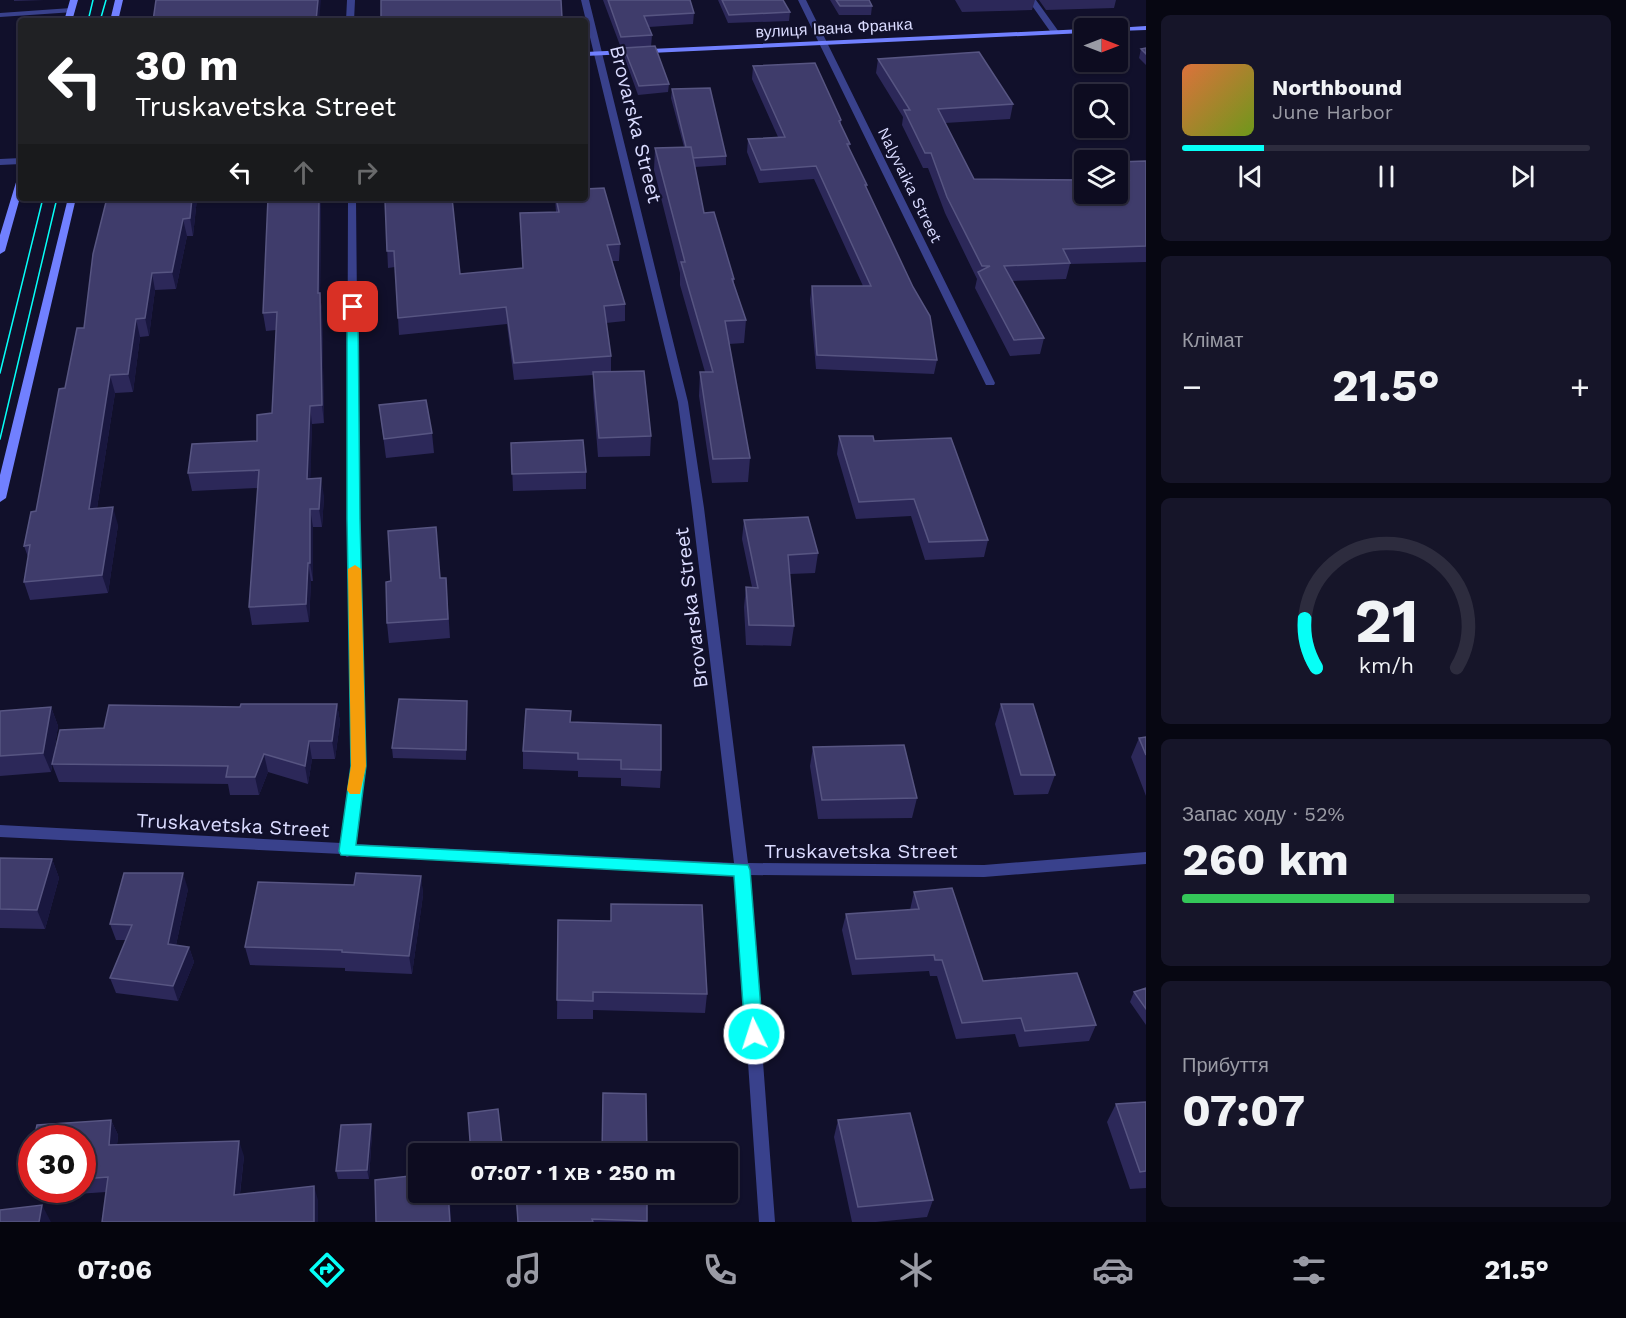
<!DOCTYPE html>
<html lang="uk">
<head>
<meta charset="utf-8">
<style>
  body { margin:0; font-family:"Work Sans",sans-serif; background:#161529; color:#f1f3f6; height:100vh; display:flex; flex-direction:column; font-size:22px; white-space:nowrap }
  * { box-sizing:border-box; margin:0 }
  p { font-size:20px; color:#9a9ba5 }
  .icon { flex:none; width:33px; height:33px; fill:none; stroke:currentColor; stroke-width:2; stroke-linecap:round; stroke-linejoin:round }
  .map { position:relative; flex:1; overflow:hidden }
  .panel { display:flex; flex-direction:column; gap:15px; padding:15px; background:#070712; width:480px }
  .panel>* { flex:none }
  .banner { position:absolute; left:18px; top:18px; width:570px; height:183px; border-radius:6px; box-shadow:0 2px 4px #0004,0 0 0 2px #2d2c3e; background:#202124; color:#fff; overflow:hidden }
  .needle { width:39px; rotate:90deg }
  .controls { position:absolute; left:1074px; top:18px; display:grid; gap:12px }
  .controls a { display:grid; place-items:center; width:54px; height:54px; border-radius:6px; background:#0d0c20; box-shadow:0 2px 4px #0004,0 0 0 2px #2d2c3e; font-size:30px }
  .speed { position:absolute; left:18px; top:1125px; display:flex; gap:12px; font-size:30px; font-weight:700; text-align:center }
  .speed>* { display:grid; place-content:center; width:78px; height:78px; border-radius:50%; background:#0d0c20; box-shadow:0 2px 4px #0004,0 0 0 2px #2d2c3e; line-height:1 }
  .speed .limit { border:9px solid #d22; background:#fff; color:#111 }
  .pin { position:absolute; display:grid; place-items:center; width:51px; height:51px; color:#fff; margin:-26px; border-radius:12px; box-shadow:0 3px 9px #0006 }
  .me { position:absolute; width:66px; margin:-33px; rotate:356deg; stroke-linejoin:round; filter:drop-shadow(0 0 4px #0008) }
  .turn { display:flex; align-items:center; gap:21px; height:126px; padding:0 18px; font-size:27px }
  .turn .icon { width:78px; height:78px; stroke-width:2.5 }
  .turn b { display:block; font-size:42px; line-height:51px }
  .lanes { display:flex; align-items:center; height:57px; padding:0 18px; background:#0003; justify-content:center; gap:30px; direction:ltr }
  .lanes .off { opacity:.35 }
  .big { font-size:45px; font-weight:700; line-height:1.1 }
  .panel .card { flex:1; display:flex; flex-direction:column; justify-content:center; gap:9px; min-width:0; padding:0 21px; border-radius:9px; background:#161529 }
  .panel .dial { align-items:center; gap:0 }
  .dial svg { height:156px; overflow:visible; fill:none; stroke:#2d2c3e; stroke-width:7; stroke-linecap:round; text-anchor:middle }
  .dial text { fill:#f1f3f6; stroke:none }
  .song { display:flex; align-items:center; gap:18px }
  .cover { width:72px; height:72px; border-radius:9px; background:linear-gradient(135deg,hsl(20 70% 55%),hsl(80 70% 35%)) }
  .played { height:6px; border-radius:3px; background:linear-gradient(90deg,#06fff7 20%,#2d2c3e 20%) }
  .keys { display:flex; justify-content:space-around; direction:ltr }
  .heat { display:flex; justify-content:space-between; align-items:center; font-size:33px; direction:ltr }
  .charge { height:9px; border-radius:4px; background:linear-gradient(90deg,#34c759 52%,#2d2c3e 0) }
  .trip { position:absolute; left:408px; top:1143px; width:330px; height:60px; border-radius:6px; background:#0d0c20; box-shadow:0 2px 4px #0004,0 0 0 2px #2d2c3e; font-weight:700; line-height:60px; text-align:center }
  .dock { display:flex; height:96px; justify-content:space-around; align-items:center; background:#05050d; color:#9a9ba5 }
  .dock .icon { width:42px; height:42px }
  .dock .current { color:#06fff7 }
  .dock b { font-size:27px; color:#f1f3f6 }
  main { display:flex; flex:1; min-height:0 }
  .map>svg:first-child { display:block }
</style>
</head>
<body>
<main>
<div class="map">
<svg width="1146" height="1222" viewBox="0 0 1146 1222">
  <rect width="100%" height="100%" fill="#11102b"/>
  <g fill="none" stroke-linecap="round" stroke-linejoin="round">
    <path fill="#39418c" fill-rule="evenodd" d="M347,0H355L354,21H346Z
      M581,0H589L688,402L704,508L748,863L984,865L1146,852V864L984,877L749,875L775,1222H759L735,874L352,855L347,857L342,854L0,837V825L341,843L351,766L347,519L348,198H356L359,519L365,766L355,844L734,863L692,508L678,402Z
      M798,0H806L995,383L994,385H986L985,383Z
      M1028,0H1036L1059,32L1058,34H1052Z
      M71,8L75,10L74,12L0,17V13Z
      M21,158V164L0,165V159Z"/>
    <path fill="#7180ff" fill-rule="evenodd" d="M70,0H78L72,21H64Z
      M115,0H123L118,21H110Z
      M1146,26V30L1118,31V28H1115Z
      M1084,29V33L585,56V52Z
      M21,176V194L5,251L0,254V235L17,179Z
      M68,198H76L6,498L0,502V475Z"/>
    <path stroke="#06fff7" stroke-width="1.5" d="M88,21L93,0
      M100,21L106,0
      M0,373L43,198
      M0,439L57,198"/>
  </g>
  <path fill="#2c2859" d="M14,0H44L14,1Z
    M561,0L562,21H381Z
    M603,0H690L694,13L693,24L649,27L652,35L651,47L669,84L668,92L638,95L624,56V48H621Z
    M718,0H783L790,12L789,21L728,23Z
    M830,0H869L872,6L871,15H839Z
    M955,0H1035L1032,10L962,12Z
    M1039,0H1116L1114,8L1046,10Z
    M1146,48V65L1139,58L1141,49Z
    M878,59L1013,104L1010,119L945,123L974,179L1118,194V162L1146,161V262L1070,264L1066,279L1012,281L1044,338L1040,354L1010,356L975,288L977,279L945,213L928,168H923L902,125L903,117L876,73Z
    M753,66L841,120V125L850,144L849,149L867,185L866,189L937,360L934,374L816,369L810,300L812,286H863L814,179L759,183L747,152L748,139L778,137L752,79Z
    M672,89L726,156V165L695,167L704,213L734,279V284L746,320L744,343L729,344L750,458L748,482L712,483L699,396L700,372H705L680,285V273L654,170L655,148L684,147L671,98Z
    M585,113L588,126V135L585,136Z
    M107,198H197L193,236H187L176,289L155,290L149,336L140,337L133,392L115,393L97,508L118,525L108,593L30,600L24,582L28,557L24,546L36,511L65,388L84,328Z
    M268,198H321L320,295L322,310L324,423L312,424L310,478L324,496L322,527H313V581H311L309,622L252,625L249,607L258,488L192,491L188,473L257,441L272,413L276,330L266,331L263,313Z
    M555,198H585L620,244L619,261H612L625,304V321L606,323L611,356V372L651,436L650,456L598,457L593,392V375L514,380L507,324L399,335L395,267L388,268L385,200L460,274L523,268L520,213L556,212Z
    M379,405L432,433L434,453L386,458Z
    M839,436L874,441L988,540L984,557L925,560L911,516L856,519L837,454Z
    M511,443L586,472V489L513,491Z
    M744,520L818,553L815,573L790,574L794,626L791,646L746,645L744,607L746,587H752L742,539Z
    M440,578H446L450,638L389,643L387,623Z
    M467,701V711L466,760L393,758L392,748Z
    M337,704L340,722L335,759H312L308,784L268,772L259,795H230L228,784L59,782L52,764L104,728L240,707Z
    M1001,704L1055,775L1048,794L1014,795L995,724Z
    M51,707L58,726L51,772L0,776V711Z
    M571,722L661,770L660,788L621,786V778L578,777V771L523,769V751Z
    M1146,737V796L1131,757L1139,738Z
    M813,747L917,798L912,818L818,819L810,766Z
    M0,858L52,859L59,878L45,929L0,928Z
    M421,876L423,895L412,974L345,971V968L250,965L245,947L354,885Z
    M188,889L176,945L189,947L194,962L178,1001L116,993L110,978L126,940H116L110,924Z
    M914,892L983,981L1096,1025L1089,1041L1019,1047L1015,1034L956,1039L937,976H930L929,971L852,975L842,930L846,914L910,910Z
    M558,920L707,994L705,1013L593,1010V1019H557Z
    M1146,988V1025L1130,1002L1134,992Z
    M1146,1102V1188L1130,1189L1107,1122L1116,1104Z
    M111,1120L118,1135L117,1145L244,1156L240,1194L318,1200V1222H102L106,1192L33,1197L25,1182L32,1152V1190H82V1138Z
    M838,1120L933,1200L927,1217L876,1222H852L834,1137Z
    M371,1124L372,1133L369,1179H338L336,1171Z
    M515,1192H647V1222H518Z"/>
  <path fill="#19173f" d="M318,0H321L319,21H316Z
    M192,198H197L193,236L190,218Z
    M319,198H321L320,295L322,310L324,423L322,405L318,293Z
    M183,219L187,236L176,289L172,272Z
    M152,273L155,290L149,336L145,318Z
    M136,319L140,337L133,392L128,374Z
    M110,375L115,393L94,527L89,509Z
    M310,406L312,424L310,497L307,479Z
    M321,478L324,496L322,527L319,509Z
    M113,507L118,525L108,593L102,575Z
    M310,509L313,527V581L310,563Z
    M308,563L311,581L309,622L306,604Z
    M337,704L340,722L335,759L332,741Z
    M51,707L58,726L51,772L43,753Z
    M309,741L312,759L308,784L305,766Z
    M264,754L268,772L259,795L255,777Z
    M52,859L59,878L45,929L37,910Z
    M183,873L188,889L173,959L168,944Z
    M421,876L423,895L412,974L409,956Z
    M189,947L194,962L178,1001L173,986Z
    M111,1120L118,1135L115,1160L109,1145Z
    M371,1124L372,1133L369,1179L367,1170Z
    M239,1141L244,1156L238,1209L234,1195Z
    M314,1186L318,1200V1222H314Z
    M448,1192H450L451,1222H450Z
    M42,1205L51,1222H39Z"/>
  <path fill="#3f3c6b" stroke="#575582" stroke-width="1.5" d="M156,0H318L316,21H153Z
    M381,0H561L562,18L451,21H381Z
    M608,0H690L694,13L644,16L652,35L621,37Z
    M722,0H783L790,12L729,15Z
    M836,0H869L872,6H840Z
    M327,17V21H317Z
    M655,46L669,84L639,86L624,48Z
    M1146,48V54L1141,49Z
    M979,52L1013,104L938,109L974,179L1084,180V194H1118V180H1129L1118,162L1146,161V246L1063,249L1070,263L1004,266L1044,338L1014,340L978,272L990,266H982L947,197L931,153H925L904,110H910L878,59Z
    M815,63L841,120L839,121L850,144H847L867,185H865L913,287L930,316L937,360L817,355L812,286H871L816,166L761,170L748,139L785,137L753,66Z
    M710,88L726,156L693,158L691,147H686L672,89Z
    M585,113L588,126L585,127Z
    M691,147L704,213L714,212L734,279H732L746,320L725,321L750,458L713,459L700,372H713L681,262H685L655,148Z
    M604,188L620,244L607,245L625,304L604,306L611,356L514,363L506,307L398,318L394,251H387L385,200L410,198H452L460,274L523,268L520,213L559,212L556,198H585V189Z
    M107,198H192L190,218L183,219L172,272L152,273L145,318L136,319L128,374L110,375L89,509L113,507L102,575L24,582L30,545L24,546L31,512L36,511L59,389L65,388L77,328H84L93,254Z
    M268,198H319L318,293H320L322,405L310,406L307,479L321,478L319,509H310V563H308L306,604L249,607L259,470L188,473L192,444L257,441V415L272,413L277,312L263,313Z
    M644,371L651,436L599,438L593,372Z
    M426,400L432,433L384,439L379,405Z
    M839,436H873L874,441L951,438L988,540L929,542L914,499L859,502Z
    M583,440L586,472L512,474L511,443Z
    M808,517L818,553L788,555L794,626L749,625L746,587L758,588L744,520Z
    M436,527L440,578H446L448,619L387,623L386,582L391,581L388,531Z
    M399,699L467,701L466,750L392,748Z
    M241,704H337L332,741H309L305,766L264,754L255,777H226L228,766L52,764L60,730L104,728L109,705L240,707Z
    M1001,704H1033L1055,775H1021Z
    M51,707L43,753L0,756V711Z
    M526,709L571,711L570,722L661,725V770L621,769V760L578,759V753L523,751Z
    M1146,737V755L1139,738Z
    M904,745L917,798L822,800L813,747Z
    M0,858L52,859L37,910L0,909Z
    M124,873H183L168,944L189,947L173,986L110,978L132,925L110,924Z
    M356,873L421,876L409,956L342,952V950L245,947L258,882L354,885Z
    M952,888L983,981L1077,973L1096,1025L1025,1031L1021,1018L962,1023L942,960H935L934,955L856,959L846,914L919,909L914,892Z
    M611,904L702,905L707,994L593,992V1001L557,1000L558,920L611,921Z
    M1146,988V1009L1134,992Z
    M603,1093L646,1094L647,1154H602Z
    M1146,1102V1171L1140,1172L1116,1104Z
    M498,1109L503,1154H471L468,1113Z
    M910,1113L933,1200L858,1207L838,1120Z
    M111,1120L109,1145L239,1141L234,1195L314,1186V1222H102L108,1177L82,1179V1138H34L37,1125Z
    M371,1124L367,1170L336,1171L341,1125Z
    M32,1152V1182H25Z
    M418,1175V1192H448L450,1222H376L375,1180Z
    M516,1192H647V1221L592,1219L593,1222H518Z
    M42,1205L39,1222H0V1210Z"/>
  <path fill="#06fff7" stroke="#04a6a1" stroke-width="1.5" d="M353,303L358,307L360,519L366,766L356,845L748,865L750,870L763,1034L760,1039L754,1042L748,1039L745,1034L734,876L341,855L339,851L351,766L347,519V307Z"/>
  <path fill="#f59e0b" d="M355,565L361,569L366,766L360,794H350L347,790L351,766L348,569Z"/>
  <g text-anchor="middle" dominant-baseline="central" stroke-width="4.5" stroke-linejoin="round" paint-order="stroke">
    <g font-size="16" fill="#dadbff" stroke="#11102b">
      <text transform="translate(834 28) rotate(-3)">вулиця Івана Франка</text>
      <text transform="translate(910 185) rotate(64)">Nalyvaika Street</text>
    </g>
    <g font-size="20" fill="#dadbff" stroke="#11102b">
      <text transform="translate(636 124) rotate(76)">Brovarska Street</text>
      <text transform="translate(691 608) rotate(-97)">Brovarska Street</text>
      <text transform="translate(233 825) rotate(3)">Truskavetska Street</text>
      <text x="861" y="851">Truskavetska Street</text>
    </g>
  </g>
</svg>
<div class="controls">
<a><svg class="needle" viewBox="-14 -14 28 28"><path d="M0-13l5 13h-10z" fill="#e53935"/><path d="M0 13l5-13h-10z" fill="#9a9ba5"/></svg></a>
<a><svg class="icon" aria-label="search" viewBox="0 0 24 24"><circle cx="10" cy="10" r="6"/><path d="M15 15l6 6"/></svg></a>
<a><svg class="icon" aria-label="layers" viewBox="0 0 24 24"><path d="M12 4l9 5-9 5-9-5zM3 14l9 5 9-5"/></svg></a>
</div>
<div class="speed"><div class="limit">30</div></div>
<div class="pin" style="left:353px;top:307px;background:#d93025"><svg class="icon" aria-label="arrive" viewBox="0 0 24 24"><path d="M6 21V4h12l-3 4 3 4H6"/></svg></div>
<svg class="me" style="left:754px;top:1034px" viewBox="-20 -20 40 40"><circle r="17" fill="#06fff7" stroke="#fff" stroke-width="3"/><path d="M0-11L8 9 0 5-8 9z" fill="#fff"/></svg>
<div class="trip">07:07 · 1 хв · 250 m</div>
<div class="banner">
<div class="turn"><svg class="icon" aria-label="left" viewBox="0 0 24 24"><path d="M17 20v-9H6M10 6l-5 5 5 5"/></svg><div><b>30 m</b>Truskavetska Street</div></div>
<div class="lanes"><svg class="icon" aria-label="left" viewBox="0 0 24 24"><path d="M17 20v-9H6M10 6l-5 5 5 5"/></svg><svg class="icon off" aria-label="ahead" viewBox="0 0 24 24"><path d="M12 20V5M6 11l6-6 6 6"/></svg><svg class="icon off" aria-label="right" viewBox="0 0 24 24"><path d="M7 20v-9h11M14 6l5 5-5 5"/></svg></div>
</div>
</div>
<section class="panel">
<div class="card">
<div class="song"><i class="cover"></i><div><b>Northbound</b><p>June Harbor</p></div></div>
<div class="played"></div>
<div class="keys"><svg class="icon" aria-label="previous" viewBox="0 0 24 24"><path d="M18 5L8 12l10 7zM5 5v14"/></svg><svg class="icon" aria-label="pause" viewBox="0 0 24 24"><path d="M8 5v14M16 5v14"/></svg><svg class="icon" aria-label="next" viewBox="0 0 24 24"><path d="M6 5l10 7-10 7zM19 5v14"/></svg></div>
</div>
<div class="card"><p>Клімат</p>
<div class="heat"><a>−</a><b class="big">21.5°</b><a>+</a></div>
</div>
<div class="card dial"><svg viewBox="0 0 100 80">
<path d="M14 69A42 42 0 1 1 86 69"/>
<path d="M14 69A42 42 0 0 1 8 44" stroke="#06fff7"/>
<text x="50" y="56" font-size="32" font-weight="700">21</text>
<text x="50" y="72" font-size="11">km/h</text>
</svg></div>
<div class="card"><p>Запас ходу · 52%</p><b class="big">260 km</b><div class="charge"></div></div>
<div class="card"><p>Прибуття</p><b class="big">07:07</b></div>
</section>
</main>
<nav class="dock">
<b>07:06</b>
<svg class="icon current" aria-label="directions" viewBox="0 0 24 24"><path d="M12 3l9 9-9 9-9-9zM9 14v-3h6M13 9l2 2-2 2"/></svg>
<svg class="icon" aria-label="music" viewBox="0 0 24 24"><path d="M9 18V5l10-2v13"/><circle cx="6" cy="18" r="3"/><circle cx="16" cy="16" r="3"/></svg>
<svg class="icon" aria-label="phone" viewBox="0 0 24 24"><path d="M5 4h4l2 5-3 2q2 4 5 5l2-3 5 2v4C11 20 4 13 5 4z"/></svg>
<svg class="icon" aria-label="climate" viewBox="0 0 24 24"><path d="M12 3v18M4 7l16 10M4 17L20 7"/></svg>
<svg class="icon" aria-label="car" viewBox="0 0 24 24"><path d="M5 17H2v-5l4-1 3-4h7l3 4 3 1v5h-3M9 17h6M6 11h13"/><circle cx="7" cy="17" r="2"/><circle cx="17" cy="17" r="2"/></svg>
<svg class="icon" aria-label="filters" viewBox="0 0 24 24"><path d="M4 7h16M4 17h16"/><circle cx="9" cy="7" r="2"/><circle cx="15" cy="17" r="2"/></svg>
<b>21.5°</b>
</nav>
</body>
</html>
